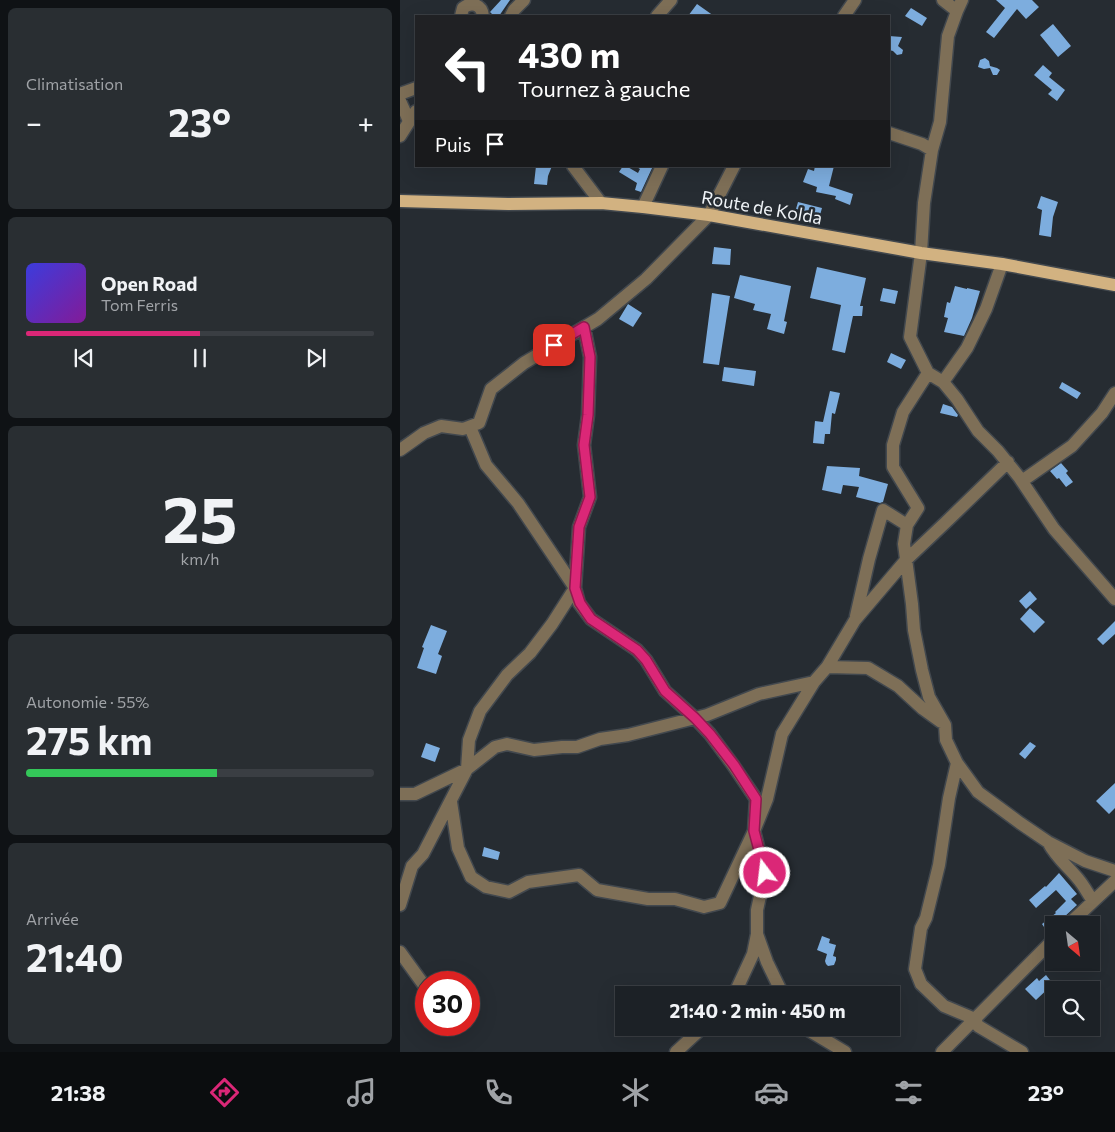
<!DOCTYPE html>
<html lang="fr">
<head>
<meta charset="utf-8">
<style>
  body { margin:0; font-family:Commissioner,sans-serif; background:#292e32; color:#f1f3f6; height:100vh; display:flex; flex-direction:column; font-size:19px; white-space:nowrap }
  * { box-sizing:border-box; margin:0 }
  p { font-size:16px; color:#a0a3a7 }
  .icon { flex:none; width:28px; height:28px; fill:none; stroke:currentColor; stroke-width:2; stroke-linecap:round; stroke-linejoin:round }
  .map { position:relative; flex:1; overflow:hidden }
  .sheet { display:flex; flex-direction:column; gap:8px; padding:8px; background:#0f1215; width:400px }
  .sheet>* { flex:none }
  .top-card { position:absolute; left:15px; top:15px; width:475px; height:152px; border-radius:0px; box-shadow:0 5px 20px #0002,0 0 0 1px #3a3e43; background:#202124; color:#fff; overflow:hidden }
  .needle { width:32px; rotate:151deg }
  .controls { position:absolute; left:645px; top:916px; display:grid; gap:10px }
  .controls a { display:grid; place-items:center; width:55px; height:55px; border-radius:0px; background:#1c2126; box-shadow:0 5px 20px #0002,0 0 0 1px #3a3e43; font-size:25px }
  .speed { position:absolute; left:15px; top:971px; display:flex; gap:10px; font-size:25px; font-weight:700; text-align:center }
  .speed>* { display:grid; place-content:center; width:65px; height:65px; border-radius:50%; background:#1c2126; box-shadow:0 5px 20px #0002,0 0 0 1px #3a3e43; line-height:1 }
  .speed .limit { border:8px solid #d22; background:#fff; color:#111 }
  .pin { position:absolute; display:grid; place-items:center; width:42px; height:42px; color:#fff; margin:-21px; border-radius:10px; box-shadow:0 2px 8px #0006 }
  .me { position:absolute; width:55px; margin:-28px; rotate:345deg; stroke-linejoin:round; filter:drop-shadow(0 0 4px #0008) }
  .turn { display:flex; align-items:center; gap:18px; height:105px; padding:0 20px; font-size:22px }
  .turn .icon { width:65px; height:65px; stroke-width:2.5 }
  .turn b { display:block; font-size:35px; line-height:42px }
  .then { display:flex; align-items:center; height:48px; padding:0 20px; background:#0003; gap:10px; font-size:19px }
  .big { font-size:38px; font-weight:700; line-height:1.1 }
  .sheet .card { flex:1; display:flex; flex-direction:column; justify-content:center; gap:8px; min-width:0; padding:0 18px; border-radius:8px; background:#292e32 }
  .sheet .dial { align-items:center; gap:0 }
  .dial b { font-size:65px; line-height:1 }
  .song { display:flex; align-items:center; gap:15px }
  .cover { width:60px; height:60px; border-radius:8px; background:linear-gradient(135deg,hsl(240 70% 55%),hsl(290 70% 35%)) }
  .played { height:5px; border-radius:2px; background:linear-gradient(90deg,#db2777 50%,#3a3e43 50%) }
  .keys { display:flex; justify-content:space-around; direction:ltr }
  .heat { display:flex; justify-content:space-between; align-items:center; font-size:28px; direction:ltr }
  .charge { height:8px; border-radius:4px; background:linear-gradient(90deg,#34c759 55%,#3a3e43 0) }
  .trip { position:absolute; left:215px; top:986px; width:285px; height:50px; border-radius:0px; background:#1c2126; box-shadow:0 5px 20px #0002,0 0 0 1px #3a3e43; font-weight:700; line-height:50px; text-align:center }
  .menu { display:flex; height:80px; justify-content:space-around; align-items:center; background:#0b0d0f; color:#a0a3a7 }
  .menu .icon { width:35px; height:35px }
  .menu .on { color:#db2777 }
  .menu b { font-size:22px; color:#f1f3f6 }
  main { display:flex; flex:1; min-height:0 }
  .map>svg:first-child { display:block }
</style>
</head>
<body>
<main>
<section class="sheet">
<div class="card"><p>Climatisation</p>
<div class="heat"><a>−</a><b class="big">23°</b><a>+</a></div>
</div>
<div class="card">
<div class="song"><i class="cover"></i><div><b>Open Road</b><p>Tom Ferris</p></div></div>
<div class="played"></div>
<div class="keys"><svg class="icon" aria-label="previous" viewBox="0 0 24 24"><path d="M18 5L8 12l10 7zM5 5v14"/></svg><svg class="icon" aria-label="pause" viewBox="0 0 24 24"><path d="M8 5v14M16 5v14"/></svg><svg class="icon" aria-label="next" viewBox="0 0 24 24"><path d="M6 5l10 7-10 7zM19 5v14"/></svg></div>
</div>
<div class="card dial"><b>25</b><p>km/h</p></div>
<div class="card"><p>Autonomie · 55%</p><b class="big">275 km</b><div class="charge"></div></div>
<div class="card"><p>Arrivée</p><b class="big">21:40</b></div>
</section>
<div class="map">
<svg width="715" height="1052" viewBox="0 0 715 1052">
  <rect width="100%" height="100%" fill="#262c32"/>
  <path fill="#7dadde" d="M101,0H110L99,16H94L90,12Z
    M596,0H632L639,7L626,19L617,9L594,38L586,32L605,8Z
    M297,4L314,16H288Z
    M511,8L527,18L522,26L505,16Z
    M653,24L671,46L658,57L640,35Z
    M489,36L502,37L498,46L503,50L502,54L497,55L493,51L489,50Z
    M585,58L589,61L590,66L597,68L600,70L597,75H593L590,68L584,69L578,67L580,60Z
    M643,65L652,73L649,77L665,90L657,101L648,94L652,90L634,75Z
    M136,166H152L148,176L147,185L134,184Z
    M223,166H226L238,173L240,169L235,166H253L241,192L235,190L237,183L219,172Z
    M415,166H434L429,186L453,194L450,205L435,199L436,196L416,192L417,187L403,182L408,169L414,171Z
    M641,196L658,202L653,217L651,237L639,235L642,210L637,208Z
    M398,202L422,208L420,215L396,209Z
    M314,247L331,249L330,265L312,264Z
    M417,267L466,278L460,306H463L462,316H453L445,353L432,350L441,305L410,298Z
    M340,275L391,286L384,321L387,322L384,334L367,329L371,314L353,310L355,304L334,298Z
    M555,286L567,289V288L580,291L572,318L564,336L544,332L548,318L544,317L547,302L550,303Z
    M483,288L498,291L495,304L480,301Z
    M312,293L330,296L319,365L303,363Z
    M228,304L242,313L233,327L219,319Z
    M491,353L506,360L501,369L487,362Z
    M324,367L356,371L354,386L322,381Z
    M662,382L681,393L677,399L659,388Z
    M430,391L440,393L435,414L432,413L430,434H425L424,444L413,443L415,421L423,422Z
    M543,404L552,407L558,415L557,417L540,413Z
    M661,463L668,471L666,473L673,482L666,487L659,478L657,479L650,471Z
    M427,466L460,468L459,476L488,484L483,502L480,503L456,497L459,487L443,485L441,494L422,490Z
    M630,591L637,599L626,609L619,601Z
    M630,608L645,622L634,633L620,619Z
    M715,621V634L703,645L697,639Z
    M31,625L47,631L38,654L42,656L36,674L17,668L24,648L22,647Z
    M630,742L636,746L625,759L619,754Z
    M26,743L40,748L35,762L21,757Z
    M715,783V808L709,814L696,801Z
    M84,847L100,852L98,860L82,856Z
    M659,873L677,894L671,899L677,905L662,919L646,930L642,924L656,913L655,912L666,901L656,890L636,908L629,900L645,886L646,887Z
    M422,936L430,939L429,943L436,945L433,956L436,957V960L434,965L428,966L426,964L425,961L427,954L417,950Z
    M646,975L653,984L636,1000L625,989L637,978L639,981Z"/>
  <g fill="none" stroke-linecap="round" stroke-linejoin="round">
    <g stroke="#42484e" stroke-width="15">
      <path id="minor" d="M543,0L557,11
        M562,0L557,11L548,36L540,122L532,150L524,203L521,253L510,337L528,373L543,382L557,399L578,431L598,451L619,477L654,529L715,599
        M61,16L63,8C72,1 82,5 83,16
        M111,16L114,10L124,0
        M257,16L271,0
        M444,16L455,0
        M0,94L16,88
        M0,101L9,121
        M489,133L522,144L532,150
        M0,136L16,111
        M173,166L201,203
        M243,207L262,166
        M543,382L567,348L586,309L602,264
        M0,450L24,433L41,426L63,429L79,423L91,389L124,363L198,319L246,279L309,215L334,166
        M622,481L672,446L702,413L715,393
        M507,525L504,544L512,604L514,630L522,670L529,697L545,725L546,740L557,763L578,792L620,823L648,842L685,861L715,871
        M456,616L469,559L483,510L507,525L518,508L493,467V445L503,412L528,373
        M427,667L468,668L498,686L523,709L541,722
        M557,763L549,798L539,865L526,918L521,928L515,969L521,984L544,1006L575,1019L578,1026L622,1052
        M0,794H15L67,769L95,747L107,744L134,750L162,747H177L200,739L228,735L307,715L359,694L414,682
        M51,802L58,848L71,877L86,887L109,892L128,882L179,875L197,890L248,899H275L304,907L320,903L354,831L356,799L333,765L310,734L295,718L265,691L246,660L237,650L191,619L179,603L175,588L118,503L86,465L70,427
        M648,842C657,859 668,866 679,880C684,886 688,894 693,901
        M0,905L12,866L23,854L67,769L69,740L80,711L107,675L130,653L152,624L175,588L179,527L190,497L184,445L188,415L190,357L184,327
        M668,925L715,881
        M0,952L26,988
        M334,995L353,954L357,934
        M383,995L367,962L357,934V910L365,873L354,831L367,799L382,734L414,682L427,667L455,620L506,560L545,523L608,462
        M405,1028L445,1052
        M276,1052L302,1028
        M542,1052L654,939"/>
    </g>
    <g stroke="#42484e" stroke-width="15">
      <path id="major" d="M0,201L108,204L201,203L243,207L309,215L521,253L602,264L715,285"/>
    </g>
    <use href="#minor" stroke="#7e6f57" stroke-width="12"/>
    <use href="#major" stroke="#d2b281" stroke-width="12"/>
  </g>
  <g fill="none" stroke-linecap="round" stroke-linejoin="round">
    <g stroke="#8e194d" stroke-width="12">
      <path id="route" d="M154,345L184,327L190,357L188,415L184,445L190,497L179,527L175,588L180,603L191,619L237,650L246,660L265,691L295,718L310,734L334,765L356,799L354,831L365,873"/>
    </g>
    <use href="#route" stroke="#db2777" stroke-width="9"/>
  </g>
  <g text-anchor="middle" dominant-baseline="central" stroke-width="5" stroke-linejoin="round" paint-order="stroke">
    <g font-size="18" fill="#eff3f7" stroke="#262c32">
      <text transform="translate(362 207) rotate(10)">Route de Kolda</text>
    </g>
  </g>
</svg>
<div class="controls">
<a><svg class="needle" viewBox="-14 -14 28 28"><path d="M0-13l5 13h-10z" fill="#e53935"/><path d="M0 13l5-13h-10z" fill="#a0a3a7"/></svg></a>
<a><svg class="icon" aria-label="search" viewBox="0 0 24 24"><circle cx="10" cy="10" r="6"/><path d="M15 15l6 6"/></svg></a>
</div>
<div class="speed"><div class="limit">30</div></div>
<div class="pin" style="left:154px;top:345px;background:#d93025"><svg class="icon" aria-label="arrive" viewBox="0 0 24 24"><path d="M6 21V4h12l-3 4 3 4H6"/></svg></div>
<svg class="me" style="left:365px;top:873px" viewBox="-20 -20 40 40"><circle r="17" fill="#db2777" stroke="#fff" stroke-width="3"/><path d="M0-11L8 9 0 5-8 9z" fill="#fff"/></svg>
<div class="trip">21:40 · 2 min · 450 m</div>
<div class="top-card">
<div class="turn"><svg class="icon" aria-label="left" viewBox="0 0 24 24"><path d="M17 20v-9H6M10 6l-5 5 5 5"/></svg><div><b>430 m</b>Tournez à gauche</div></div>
<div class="then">Puis<svg class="icon" aria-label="arrive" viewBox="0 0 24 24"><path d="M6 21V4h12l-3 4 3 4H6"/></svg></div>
</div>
</div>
</main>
<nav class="menu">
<b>21:38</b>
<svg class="icon on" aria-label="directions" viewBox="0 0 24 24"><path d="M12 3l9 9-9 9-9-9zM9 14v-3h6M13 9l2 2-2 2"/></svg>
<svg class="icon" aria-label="music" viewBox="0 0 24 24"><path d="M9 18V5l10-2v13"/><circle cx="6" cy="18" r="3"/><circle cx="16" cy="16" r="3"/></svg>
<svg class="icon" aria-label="phone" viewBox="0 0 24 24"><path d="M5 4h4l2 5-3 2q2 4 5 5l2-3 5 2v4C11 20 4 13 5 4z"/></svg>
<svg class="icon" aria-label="climate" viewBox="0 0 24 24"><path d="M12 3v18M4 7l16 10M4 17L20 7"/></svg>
<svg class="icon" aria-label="car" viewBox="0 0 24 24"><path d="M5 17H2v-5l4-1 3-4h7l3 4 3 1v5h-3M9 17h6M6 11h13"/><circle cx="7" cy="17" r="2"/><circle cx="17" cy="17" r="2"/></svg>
<svg class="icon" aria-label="filters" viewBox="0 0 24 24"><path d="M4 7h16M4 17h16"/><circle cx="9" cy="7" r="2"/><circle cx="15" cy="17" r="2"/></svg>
<b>23°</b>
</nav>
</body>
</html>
